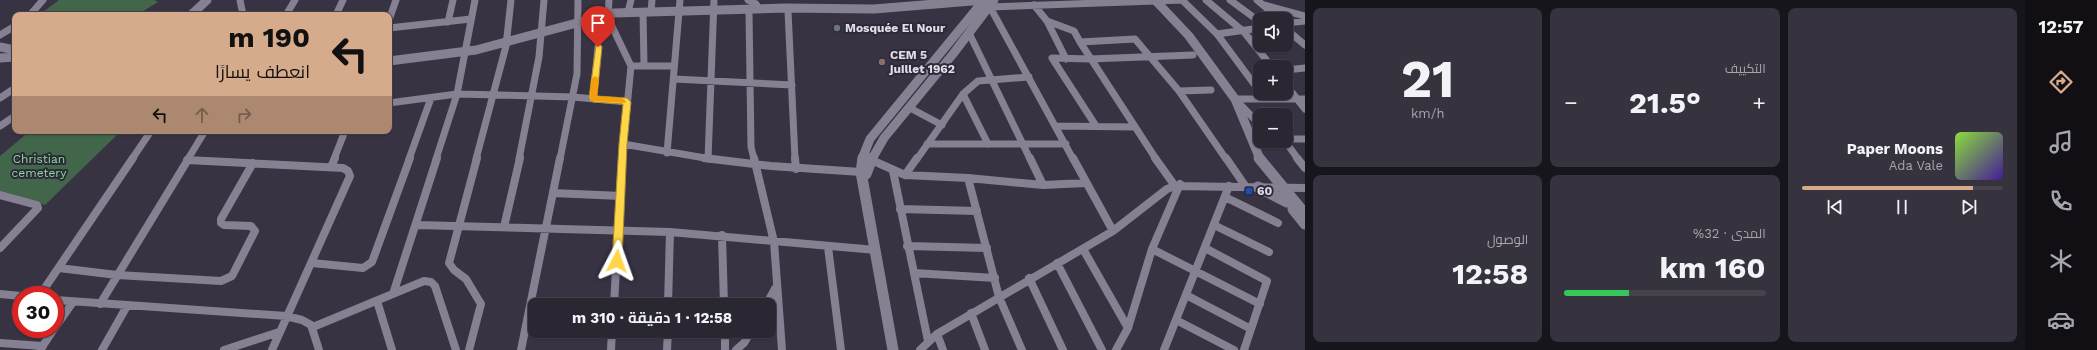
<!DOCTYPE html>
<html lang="ar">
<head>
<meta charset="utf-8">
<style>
  body { margin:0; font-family:"Work Sans",Cairo,sans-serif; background:#36323e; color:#f1f3f6; direction:rtl; height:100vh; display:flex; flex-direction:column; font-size:15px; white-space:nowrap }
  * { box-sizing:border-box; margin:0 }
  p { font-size:13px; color:#a5a5ac }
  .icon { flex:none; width:22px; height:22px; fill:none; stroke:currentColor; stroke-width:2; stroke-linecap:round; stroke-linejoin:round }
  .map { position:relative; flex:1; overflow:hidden; direction:ltr }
  .side { display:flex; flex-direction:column; gap:8px; padding:8px; background:#17151c; width:720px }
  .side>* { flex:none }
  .guide { position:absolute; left:12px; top:12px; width:380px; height:122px; border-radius:8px; box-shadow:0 1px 3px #0004,0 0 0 1px #46434d; direction:rtl; background:#d6ab8b; color:#111; overflow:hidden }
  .tools { position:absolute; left:1253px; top:12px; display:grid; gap:8px }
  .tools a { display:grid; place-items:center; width:40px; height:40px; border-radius:8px; background:#2a2632; box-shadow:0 1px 3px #0004,0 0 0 1px #46434d; font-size:20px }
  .speed { position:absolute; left:12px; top:286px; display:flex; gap:8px; font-size:20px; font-weight:700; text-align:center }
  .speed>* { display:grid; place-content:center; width:52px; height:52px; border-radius:50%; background:#2a2632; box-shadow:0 1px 3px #0004,0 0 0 1px #46434d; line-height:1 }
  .speed .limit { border:6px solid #d22; background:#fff; color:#111 }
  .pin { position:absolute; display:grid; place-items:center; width:34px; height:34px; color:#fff; margin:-41px -17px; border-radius:50% 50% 50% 0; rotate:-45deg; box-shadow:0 0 4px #0007 }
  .pin .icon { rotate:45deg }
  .me { position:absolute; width:44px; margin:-22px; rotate:4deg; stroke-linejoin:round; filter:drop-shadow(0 0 3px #0008) }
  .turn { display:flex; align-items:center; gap:14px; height:84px; padding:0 16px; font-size:18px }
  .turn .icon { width:52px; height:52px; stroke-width:2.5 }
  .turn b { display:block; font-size:28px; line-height:34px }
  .lanes { display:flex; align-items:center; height:38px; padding:0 16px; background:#0003; justify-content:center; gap:20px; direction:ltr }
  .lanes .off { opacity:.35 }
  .big { font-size:30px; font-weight:700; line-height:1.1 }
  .side .card { flex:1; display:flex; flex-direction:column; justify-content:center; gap:6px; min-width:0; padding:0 14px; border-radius:8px; background:#36323e }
  .side .dial { align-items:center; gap:0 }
  .dial b { font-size:52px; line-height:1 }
  .song { display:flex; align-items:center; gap:12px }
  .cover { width:48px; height:48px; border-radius:6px; background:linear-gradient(135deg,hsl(90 70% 55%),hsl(260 70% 35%)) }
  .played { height:4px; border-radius:2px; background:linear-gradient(90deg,#d6ab8b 85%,#46434d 85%) }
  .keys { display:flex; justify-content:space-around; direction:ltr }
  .heat { display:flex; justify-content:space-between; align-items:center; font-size:22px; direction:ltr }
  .charge { height:6px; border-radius:3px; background:linear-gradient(90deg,#34c759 32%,#46434d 0) }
  .side .tiles { flex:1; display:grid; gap:8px; grid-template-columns:repeat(3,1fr) }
  .card:first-child { grid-row:span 2 }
  .trip { position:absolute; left:528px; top:298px; width:248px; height:40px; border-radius:8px; background:#2a2632; box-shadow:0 1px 3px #0004,0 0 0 1px #46434d; font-weight:700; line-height:40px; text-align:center; direction:rtl }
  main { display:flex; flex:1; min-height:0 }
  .menu { display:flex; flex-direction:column; width:72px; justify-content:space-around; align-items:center; background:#110f14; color:#a5a5ac }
  .menu .icon { width:28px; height:28px }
  .menu .current { color:#d6ab8b }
  .menu b { font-size:18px; color:#f1f3f6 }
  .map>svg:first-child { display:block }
</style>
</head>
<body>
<main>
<nav class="menu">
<b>12:57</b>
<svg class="icon current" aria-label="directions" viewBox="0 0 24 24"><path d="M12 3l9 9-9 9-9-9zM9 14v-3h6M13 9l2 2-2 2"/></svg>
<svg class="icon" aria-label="music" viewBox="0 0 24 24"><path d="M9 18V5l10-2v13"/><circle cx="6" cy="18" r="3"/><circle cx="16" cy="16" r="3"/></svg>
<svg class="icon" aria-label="phone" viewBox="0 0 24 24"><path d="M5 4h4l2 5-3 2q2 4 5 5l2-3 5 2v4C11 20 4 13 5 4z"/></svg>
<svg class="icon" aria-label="climate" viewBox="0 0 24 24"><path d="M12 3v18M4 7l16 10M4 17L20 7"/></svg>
<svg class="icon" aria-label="car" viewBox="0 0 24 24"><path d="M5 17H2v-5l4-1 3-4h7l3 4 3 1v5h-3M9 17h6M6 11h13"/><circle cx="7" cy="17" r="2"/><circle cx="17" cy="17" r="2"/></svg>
</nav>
<section class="side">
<div class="tiles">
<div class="card">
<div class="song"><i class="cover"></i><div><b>Paper Moons</b><p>Ada Vale</p></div></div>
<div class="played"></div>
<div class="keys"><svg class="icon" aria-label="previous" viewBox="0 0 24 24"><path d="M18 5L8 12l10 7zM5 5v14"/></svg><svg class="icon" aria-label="pause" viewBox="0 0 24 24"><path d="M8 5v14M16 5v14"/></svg><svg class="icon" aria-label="next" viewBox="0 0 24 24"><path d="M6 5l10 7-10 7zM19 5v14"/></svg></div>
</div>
<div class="card"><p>التكييف</p>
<div class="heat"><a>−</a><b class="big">21.5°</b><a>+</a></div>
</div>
<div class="card dial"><b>21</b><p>km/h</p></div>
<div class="card"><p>المدى · 32%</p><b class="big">160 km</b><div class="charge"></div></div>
<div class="card"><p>الوصول</p><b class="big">12:58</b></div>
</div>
</section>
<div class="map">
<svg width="1305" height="350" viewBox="0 0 1305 350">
  <rect width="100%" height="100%" fill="#383343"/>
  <path fill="#416649" d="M59,0H154L158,2L137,15H39Z
    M30,131H121L45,205L0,192V156Z"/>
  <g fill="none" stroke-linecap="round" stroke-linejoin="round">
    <path stroke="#868093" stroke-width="7" d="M240,0L243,15
      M609,0L608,18L631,66L622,159
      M748,0L756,4L759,8
      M1182,0L1217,34L1260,92
      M1206,0L1244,32L1272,67
      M1230,0L1260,22
      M1257,0L1280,19
      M1034,5L1047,21L1066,59
      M1264,5L1305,16
      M788,11L795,159
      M628,12L631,0
      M643,12L644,65
      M651,12L652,0
      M749,12L751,147L754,159
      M30,15L43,0
      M286,15L295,0
      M336,15L343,0
      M389,20L396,0
      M1047,21L1074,31L1080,42
      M448,22L453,0
      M1286,23L1305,21
      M389,28L471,19
      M1286,29L1305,45
      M969,33L1030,159
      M1217,34L1260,28
      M0,35L15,26
      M631,66H673
      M1286,70L1305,68
      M674,79L792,85
      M1286,85L1305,109
      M1179,91L1211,90
      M963,94L988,144
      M0,98L15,88
      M593,99L598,47
      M1235,99H1305
      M1236,100L1260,125
      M389,103L457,94L573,97L627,102
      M910,108L942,125
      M0,126L15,116
      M1056,126L1134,127
      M1096,126L1052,58L1090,59L1193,55
      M1286,139H1305
      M1285,141L1298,159
      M623,144L711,159
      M927,144H1066
      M667,153L680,0
      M867,158L868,159
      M132,159L151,131
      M188,159L205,131
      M334,159L345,131
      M409,159L431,98
      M436,159L457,94L475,0
      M476,159L506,46L511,0
      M519,159L539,57L544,0
      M560,159L577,74L578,0
      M708,159L714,0
      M917,159L963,94L978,81L1029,77
      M1073,159L990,7L1183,0
      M1156,159L1080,42L1135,39L1179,91L1226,159"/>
    <path stroke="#868093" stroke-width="8" d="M704,158L771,166L861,172
      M754,158L774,242L782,350
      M795,158L796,169
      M867,158L905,175L968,178L1043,185L1086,183
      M1030,158L1043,185
      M1073,158L1113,231
      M1155,158L1175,186
      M1226,158L1246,187
      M1297,158L1305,168
      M187,160L343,168L348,171L350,176L272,350
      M331,167L335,158
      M893,171L928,341
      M905,175L917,158
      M968,178L999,297L1022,350
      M553,193L621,196
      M0,195L37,205L38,208L0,248
      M1225,197L1278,223
      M900,209L977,211
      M417,225L670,232L876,250
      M1214,225L1269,252
      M504,227L520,158
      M722,235L724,305
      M907,246L987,248
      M828,247L841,350
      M1205,248L1267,281L1244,350
      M1083,249L1128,328
      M1152,249L1260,304
      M312,263L363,268L372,262L410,158
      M1057,263L1102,350
      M59,268L117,275L221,281L232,276L255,231L251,226L224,225L221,223V219L253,163
      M914,273L995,278
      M1029,278L1063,350
      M0,294L21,296
      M393,294L437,158
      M40,295L133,158
      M1186,295L1251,329
      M55,300L286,316L302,320L311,325L319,350
      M377,301L392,350
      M100,304L189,158
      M614,305L622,158
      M668,305L670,232
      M766,305L776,287
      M971,313L985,350
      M1176,320L1234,350
      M313,327L424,281L431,282L435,286L456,350
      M55,328L73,302
      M725,331V350
      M937,334L943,350
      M0,343L43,346
      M40,350L54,329
      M102,350L127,306
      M224,350L279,332
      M469,350L481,304L466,279L454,270L449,263L477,158
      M521,350L560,158
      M611,350L612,331
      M667,350L668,331
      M736,350L744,343L751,331
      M920,350L937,334L1113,231L1167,189L1175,186L1305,188
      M1116,350L1128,328L1152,249L1180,184
      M1164,350L1229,186"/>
    <path stroke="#868093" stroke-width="9" d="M1155,0L1189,36L1235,99L1260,159
      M191,15L207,0
      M0,47L15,50
      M0,58L15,57
      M389,61L476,50L614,13L786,8L874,9L984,0L990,7
      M862,159L870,139L984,0
      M872,159L884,138L953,54L994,0"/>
    <path stroke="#868093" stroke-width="11" d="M863,158L861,172L893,350
      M1259,158L1305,214
      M866,174L872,158
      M1258,187L1287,202
      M1293,209L1305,224"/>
  </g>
  <path fill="#ffd54a" stroke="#a68a30" d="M596,45H601L602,47L597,96L627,98L631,102L627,144L622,261L617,266L612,261L619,144L623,104L593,102L589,98Z"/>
  <path fill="#f59e0b" d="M595,76L599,79L597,96L622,98L626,101L625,103L590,101L591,79Z"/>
  <circle fill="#6b7280" stroke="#2e2938" stroke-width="1.5" cx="837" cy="28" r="4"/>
  <circle fill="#8d6e63" stroke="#2e2938" stroke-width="1.5" cx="882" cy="62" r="4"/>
  <rect fill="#1a4fb4" stroke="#2e2938" stroke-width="1.5" x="1245" y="187" width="8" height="8" rx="2"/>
  <g text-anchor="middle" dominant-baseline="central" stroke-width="4" stroke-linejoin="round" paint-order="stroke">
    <g font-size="12" font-weight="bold" fill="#e0dde7" stroke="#2e2938" text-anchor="start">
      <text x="845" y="28">Mosquée El Nour</text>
      <text x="890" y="55">CEM 5<tspan x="890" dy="14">juillet 1962</tspan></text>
      <text x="1257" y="191">60</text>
    </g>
    <g font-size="12" fill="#87db9a" stroke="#2e2938">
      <text x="39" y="159">Christian<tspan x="39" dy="14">cemetery</tspan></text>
    </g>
  </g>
</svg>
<div class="tools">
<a><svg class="icon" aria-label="sound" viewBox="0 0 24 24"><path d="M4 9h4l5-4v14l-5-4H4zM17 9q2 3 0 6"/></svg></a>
<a>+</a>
<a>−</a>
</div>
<div class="speed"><div class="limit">30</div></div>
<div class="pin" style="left:598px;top:47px;background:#d93025"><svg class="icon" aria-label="arrive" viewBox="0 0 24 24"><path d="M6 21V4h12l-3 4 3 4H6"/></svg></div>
<svg class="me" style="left:617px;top:261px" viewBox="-20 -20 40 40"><path d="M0-17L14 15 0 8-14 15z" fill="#ffd54a" stroke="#fff" stroke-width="4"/></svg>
<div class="trip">12:58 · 1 دقيقة · 310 m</div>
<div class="guide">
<div class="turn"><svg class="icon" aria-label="left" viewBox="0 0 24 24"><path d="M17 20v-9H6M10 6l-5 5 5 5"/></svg><div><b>190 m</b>انعطف يسارًا</div></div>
<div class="lanes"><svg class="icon" aria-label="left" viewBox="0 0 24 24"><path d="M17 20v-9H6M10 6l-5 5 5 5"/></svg><svg class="icon off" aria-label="ahead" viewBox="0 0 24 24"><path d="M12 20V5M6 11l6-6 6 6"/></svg><svg class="icon off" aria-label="right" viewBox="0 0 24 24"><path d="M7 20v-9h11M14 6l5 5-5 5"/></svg></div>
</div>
</div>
</main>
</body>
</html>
